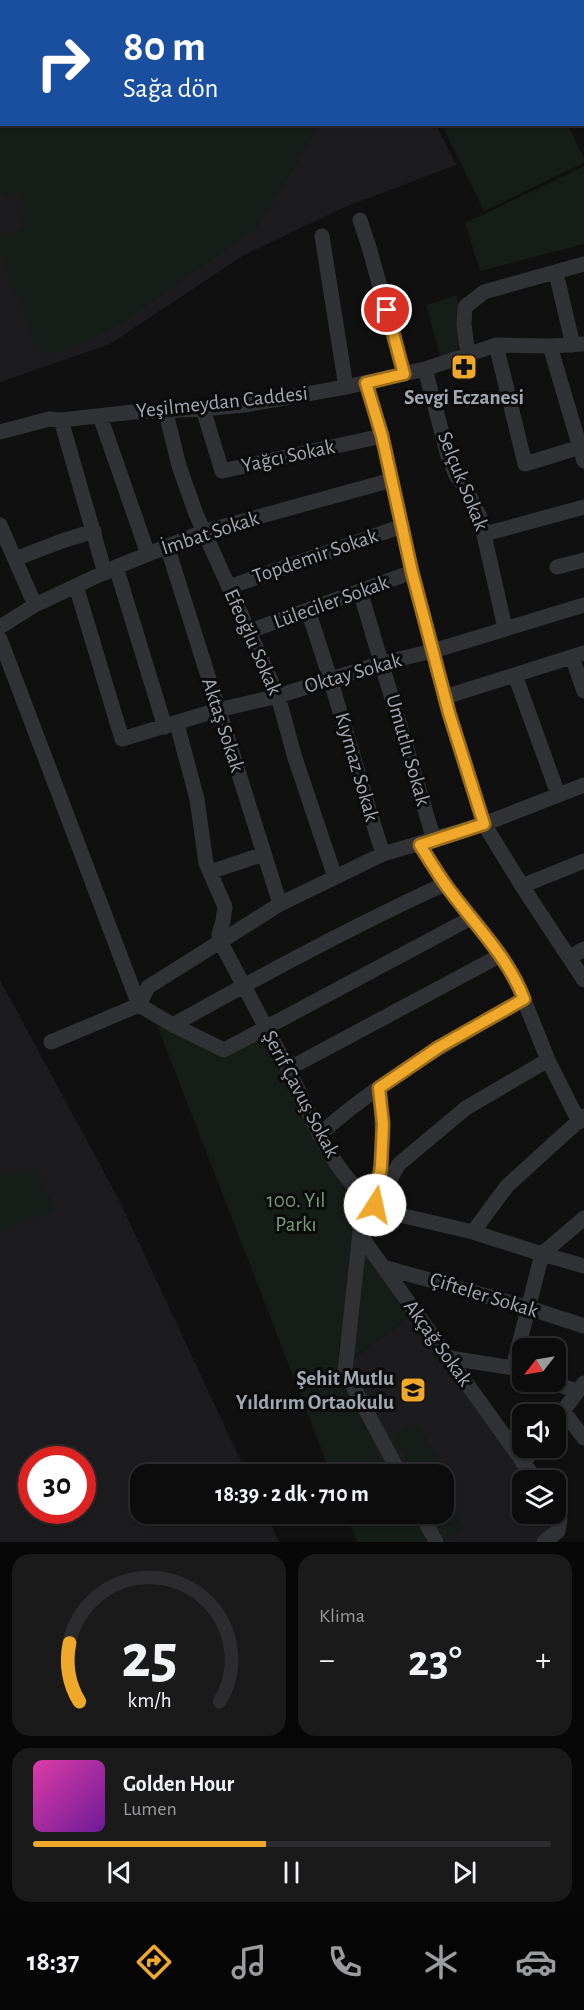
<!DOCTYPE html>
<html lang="tr">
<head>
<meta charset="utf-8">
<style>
  body { margin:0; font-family:"Alegreya Sans",sans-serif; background:#1a1a1b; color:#f1f3f6; height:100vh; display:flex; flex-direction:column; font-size:22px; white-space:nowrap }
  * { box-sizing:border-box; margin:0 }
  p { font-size:20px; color:#9a9b9d }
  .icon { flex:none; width:33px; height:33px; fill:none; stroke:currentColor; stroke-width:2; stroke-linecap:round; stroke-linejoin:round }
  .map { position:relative; height:1542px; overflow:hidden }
  .side { display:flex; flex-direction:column; gap:12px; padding:12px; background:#070707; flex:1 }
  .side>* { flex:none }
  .banner { position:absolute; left:0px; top:0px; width:585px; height:126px; box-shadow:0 2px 4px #0004,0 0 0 2px #2c2c2e; background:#1a4fa0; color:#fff; overflow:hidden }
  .needle { width:39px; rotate:239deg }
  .tools { position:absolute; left:512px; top:1338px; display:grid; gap:12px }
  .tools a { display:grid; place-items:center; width:54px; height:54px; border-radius:12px; background:#0c0c0d; box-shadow:0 2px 4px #0004,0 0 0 2px #2c2c2e; font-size:30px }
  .speed { position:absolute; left:18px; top:1446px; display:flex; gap:12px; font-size:30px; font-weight:700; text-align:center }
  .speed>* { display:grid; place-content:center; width:78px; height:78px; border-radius:50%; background:#0c0c0d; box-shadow:0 2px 4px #0004,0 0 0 2px #2c2c2e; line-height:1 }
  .speed .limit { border:9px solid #d22; background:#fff; color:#111 }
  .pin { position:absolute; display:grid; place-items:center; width:51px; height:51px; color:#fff; margin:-26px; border:3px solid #fff; border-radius:50%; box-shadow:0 2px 6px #0007 }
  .me { position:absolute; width:66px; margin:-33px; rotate:10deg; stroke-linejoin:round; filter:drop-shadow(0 0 4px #0008) }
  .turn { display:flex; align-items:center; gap:21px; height:126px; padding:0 24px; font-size:27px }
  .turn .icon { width:78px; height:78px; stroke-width:2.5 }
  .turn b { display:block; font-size:42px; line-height:51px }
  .big { font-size:45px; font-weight:600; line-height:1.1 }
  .side .widget { flex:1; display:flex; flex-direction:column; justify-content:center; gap:9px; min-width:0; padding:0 21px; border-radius:18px; background:#1a1a1b }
  .side .dial { align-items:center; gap:0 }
  .dial svg { height:156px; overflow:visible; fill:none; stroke:#2c2c2e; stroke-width:7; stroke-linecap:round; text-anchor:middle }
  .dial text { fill:#f1f3f6; stroke:none }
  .song { display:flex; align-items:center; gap:18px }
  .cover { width:72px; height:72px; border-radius:9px; background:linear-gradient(135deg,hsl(320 70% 55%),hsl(280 70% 35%)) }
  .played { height:6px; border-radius:3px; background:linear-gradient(90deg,#efa82a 45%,#2c2c2e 45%) }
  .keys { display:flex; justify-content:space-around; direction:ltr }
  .heat { display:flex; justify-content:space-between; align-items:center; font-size:33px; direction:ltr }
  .side .tiles { flex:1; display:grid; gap:12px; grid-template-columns:1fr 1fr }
  .widget:last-child { grid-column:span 2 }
  .trip { position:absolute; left:130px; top:1464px; width:324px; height:60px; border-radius:18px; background:#0c0c0d; box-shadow:0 2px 4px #0004,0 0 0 2px #2c2c2e; font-weight:600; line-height:60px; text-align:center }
  .menu { display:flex; height:96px; justify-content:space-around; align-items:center; background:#050505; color:#9a9b9d }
  .menu .icon { width:42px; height:42px }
  .menu .current { color:#efa82a }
  .menu b { font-size:27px; color:#f1f3f6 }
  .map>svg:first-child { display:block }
</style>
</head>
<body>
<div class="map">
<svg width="584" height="1542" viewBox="0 0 584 1542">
  <rect width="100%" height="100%" fill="#101011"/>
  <path fill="#1c1c1e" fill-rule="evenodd" d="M0,0H375L376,1L2,2V124L436,125L456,165L347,206L244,255L110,344L0,382Z
    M0,980L119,1200L247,1474H141V1514H266L279,1542H0ZM32,1460H82V1510H32Z
    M416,1312L536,1480H522V1514H555L560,1520L544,1542H436L421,1514H444V1474H400L346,1364Z"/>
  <path fill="#161c17" d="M0,0H358L359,1L2,2V124L320,125L258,227L121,324L81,343L42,357L37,349L0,253V236L24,228L18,193L6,198L0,186Z
    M442,125H568L584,158V163L484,211Z
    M584,166V244L480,271L465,223Z
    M457,295L463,342L453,354L440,357L426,305Z
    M157,1025L223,1053L261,1035L363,1201L338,1356L342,1381L392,1474H331Z
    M38,1169L55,1210L0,1231V1174Z
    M360,1232L416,1312L346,1364Z
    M417,1422L441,1463L422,1474H415L393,1436Z
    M447,1505L464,1528L451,1537L434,1515L444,1514V1508Z
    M346,1514H412L427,1542H357Z"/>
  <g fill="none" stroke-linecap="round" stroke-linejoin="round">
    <path stroke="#313236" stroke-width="15" d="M360,220L369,247L404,374
      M322,236L346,387
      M556,273L573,345
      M496,345L525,464L584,446
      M550,346L584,461
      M468,356L464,324L465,307L484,292L584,264
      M425,369L448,456L456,475L466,489L480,517L505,628
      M366,383L382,436L412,572L449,713L484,824L522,886L584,980
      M165,409L179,466L196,514L278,696L295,758L335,877
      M203,409L222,471L382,436
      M100,416L148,554
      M61,420L105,573
      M0,432L49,419L61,420L134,412L203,409L245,405L346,387L425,369L496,345L550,346L584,344
      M0,525L35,605
      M485,534L584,507
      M167,546L280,904
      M15,559L62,541L94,531
      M116,567L165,727
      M557,567L584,560
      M76,586L122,739L218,710L278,696L382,663L433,651L584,605
      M229,587L402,526
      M360,591L434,840
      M308,611C336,691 357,774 383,854
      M0,627L35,605L116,567L203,532L392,480
      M250,631L412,572
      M0,639L139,1005L173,1025L224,1050L471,918
      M572,657L584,691
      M515,675L558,794
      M445,697L584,653
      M177,724L197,799L206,863L225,907L223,921L219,934L220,941C242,983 265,1025 287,1067C314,1119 332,1181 387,1212L473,1232L542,1254L584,1266
      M420,845L445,884L501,955L516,980L548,1060L579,1122
      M210,872L264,854
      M522,886L584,861
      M570,957L584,949
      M173,1025C262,975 352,926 445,884
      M51,1042L139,1005L148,987L280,904L383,854L484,824L584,785
      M288,1069L501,955
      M319,1135C380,1080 452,1040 524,999
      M376,1196C383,1157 384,1127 379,1088
      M360,1232L345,1371L400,1474
      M473,1232L507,1186L584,1116
      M383,1267L529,1308L584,1326
      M450,1358L513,1368L522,1371
      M513,1368L542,1254L584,1218
      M550,1382L577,1391
      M563,1411L584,1438
      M555,1422L584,1383
      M523,1463L535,1448
      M536,1480L366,1243L360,1232V1220L375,1205L399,1164L436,1133L466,1108L548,1060
      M555,1507L560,1520L558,1531
      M421,1514L436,1542
      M544,1542L558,1531"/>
  </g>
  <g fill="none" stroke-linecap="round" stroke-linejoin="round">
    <g stroke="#9b6d1b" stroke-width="15">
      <path id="route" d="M375,1205L381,1166L383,1124L379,1088L439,1047L524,999C507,955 472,922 445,884C436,871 428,858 420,845L484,824L449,713L412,572L382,436L366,383L404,374L387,310"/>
    </g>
    <use href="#route" stroke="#efa82a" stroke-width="10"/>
  </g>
  <defs>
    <g id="pharmacy-square" transform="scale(1.35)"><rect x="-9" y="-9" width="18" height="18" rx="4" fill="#efa82a" stroke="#0b0b0c"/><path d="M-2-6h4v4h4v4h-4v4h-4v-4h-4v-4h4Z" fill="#111"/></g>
    <g id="school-square" transform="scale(1.35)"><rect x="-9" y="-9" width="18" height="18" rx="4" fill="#efa82a" stroke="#0b0b0c"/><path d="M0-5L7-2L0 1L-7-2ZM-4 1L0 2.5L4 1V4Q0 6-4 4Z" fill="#111"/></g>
  </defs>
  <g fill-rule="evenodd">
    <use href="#pharmacy-square" x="464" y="367"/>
    <use href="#school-square" x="413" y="1390"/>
  </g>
  <g text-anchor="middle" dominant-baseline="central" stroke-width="6" stroke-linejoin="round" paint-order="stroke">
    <g font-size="21" font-weight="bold" fill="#a1a7b2" stroke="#0b0b0c">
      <text x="464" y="397">Sevgi Eczanesi</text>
      <text x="394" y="1378" text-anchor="end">Şehit Mutlu<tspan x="394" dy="24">Yıldırım Ortaokulu</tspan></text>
    </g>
    <g font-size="21" fill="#a1a7b2" stroke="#0b0b0c">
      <text transform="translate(222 402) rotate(-6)">Yeşilmeydan Caddesi</text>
      <text transform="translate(288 456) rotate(-12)">Yağcı Sokak</text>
      <text transform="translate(463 481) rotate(68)">Selçuk Sokak</text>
      <text transform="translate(210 533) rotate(-18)">İmbat Sokak</text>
      <text transform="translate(315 556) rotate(-19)">Topdemir Sokak</text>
      <text transform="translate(331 602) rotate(-20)">Lüleciler Sokak</text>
      <text transform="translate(253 642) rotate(66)">Efeoğlu Sokak</text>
      <text transform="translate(353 673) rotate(-16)">Oktay Sokak</text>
      <text transform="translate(223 725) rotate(72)">Aktaş Sokak</text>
      <text transform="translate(408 750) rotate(74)">Umutlu Sokak</text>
      <text transform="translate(357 767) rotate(74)">Kıymaz Sokak</text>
      <text transform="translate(301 1094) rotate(62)">Şerif Çavuş Sokak</text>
      <text transform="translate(484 1295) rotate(17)">Çifteler Sokak</text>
      <text transform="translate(438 1343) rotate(54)">Akçağ Sokak</text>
    </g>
    <g font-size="21" fill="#789d79" stroke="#0b0b0c">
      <text x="296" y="1200">100. Yıl<tspan x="296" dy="24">Parkı</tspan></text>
    </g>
  </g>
</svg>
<div class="tools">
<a><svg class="needle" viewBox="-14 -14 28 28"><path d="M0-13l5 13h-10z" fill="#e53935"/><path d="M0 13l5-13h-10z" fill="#9a9b9d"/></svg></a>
<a><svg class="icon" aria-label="sound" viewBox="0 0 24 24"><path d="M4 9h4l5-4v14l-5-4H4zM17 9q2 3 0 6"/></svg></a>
<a><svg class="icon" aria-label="layers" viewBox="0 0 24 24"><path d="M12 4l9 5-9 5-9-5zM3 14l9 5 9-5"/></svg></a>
</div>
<div class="speed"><div class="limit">30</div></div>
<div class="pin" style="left:387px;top:310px;background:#d93025"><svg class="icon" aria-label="arrive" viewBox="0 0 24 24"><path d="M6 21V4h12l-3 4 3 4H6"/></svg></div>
<svg class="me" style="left:375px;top:1205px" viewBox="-20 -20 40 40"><circle r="19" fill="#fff"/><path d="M0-13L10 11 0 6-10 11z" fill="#efa82a"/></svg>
<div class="trip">18:39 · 2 dk · 710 m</div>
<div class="banner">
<div class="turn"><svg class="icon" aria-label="right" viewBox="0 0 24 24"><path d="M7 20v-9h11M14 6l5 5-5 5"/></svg><div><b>80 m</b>Sağa dön</div></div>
</div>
</div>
<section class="side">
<div class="tiles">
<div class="widget dial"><svg viewBox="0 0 100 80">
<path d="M14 69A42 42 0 1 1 86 69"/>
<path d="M14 69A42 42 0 0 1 9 39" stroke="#efa82a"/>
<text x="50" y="56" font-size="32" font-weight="700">25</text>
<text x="50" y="72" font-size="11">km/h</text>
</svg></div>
<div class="widget"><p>Klima</p>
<div class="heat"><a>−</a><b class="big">23°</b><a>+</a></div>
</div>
<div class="widget">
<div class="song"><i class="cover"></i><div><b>Golden Hour</b><p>Lumen</p></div></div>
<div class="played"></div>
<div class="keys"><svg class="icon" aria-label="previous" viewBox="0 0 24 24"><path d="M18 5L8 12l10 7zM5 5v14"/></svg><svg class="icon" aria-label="pause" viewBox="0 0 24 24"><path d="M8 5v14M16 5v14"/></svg><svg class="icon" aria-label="next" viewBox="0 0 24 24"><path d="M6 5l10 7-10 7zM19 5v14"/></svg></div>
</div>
</div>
</section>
<nav class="menu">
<b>18:37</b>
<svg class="icon current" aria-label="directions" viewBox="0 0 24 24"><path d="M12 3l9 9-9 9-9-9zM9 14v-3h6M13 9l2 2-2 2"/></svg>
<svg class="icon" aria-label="music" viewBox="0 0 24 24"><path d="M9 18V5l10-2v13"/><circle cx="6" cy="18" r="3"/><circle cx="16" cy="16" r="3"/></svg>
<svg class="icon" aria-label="phone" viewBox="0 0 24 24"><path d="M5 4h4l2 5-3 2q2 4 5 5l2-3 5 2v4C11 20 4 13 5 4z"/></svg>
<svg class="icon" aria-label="climate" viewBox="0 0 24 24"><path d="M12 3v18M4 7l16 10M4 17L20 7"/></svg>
<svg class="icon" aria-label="car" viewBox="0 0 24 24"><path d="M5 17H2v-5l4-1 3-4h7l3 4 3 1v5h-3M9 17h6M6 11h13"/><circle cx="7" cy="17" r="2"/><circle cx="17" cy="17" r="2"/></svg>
</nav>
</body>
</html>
